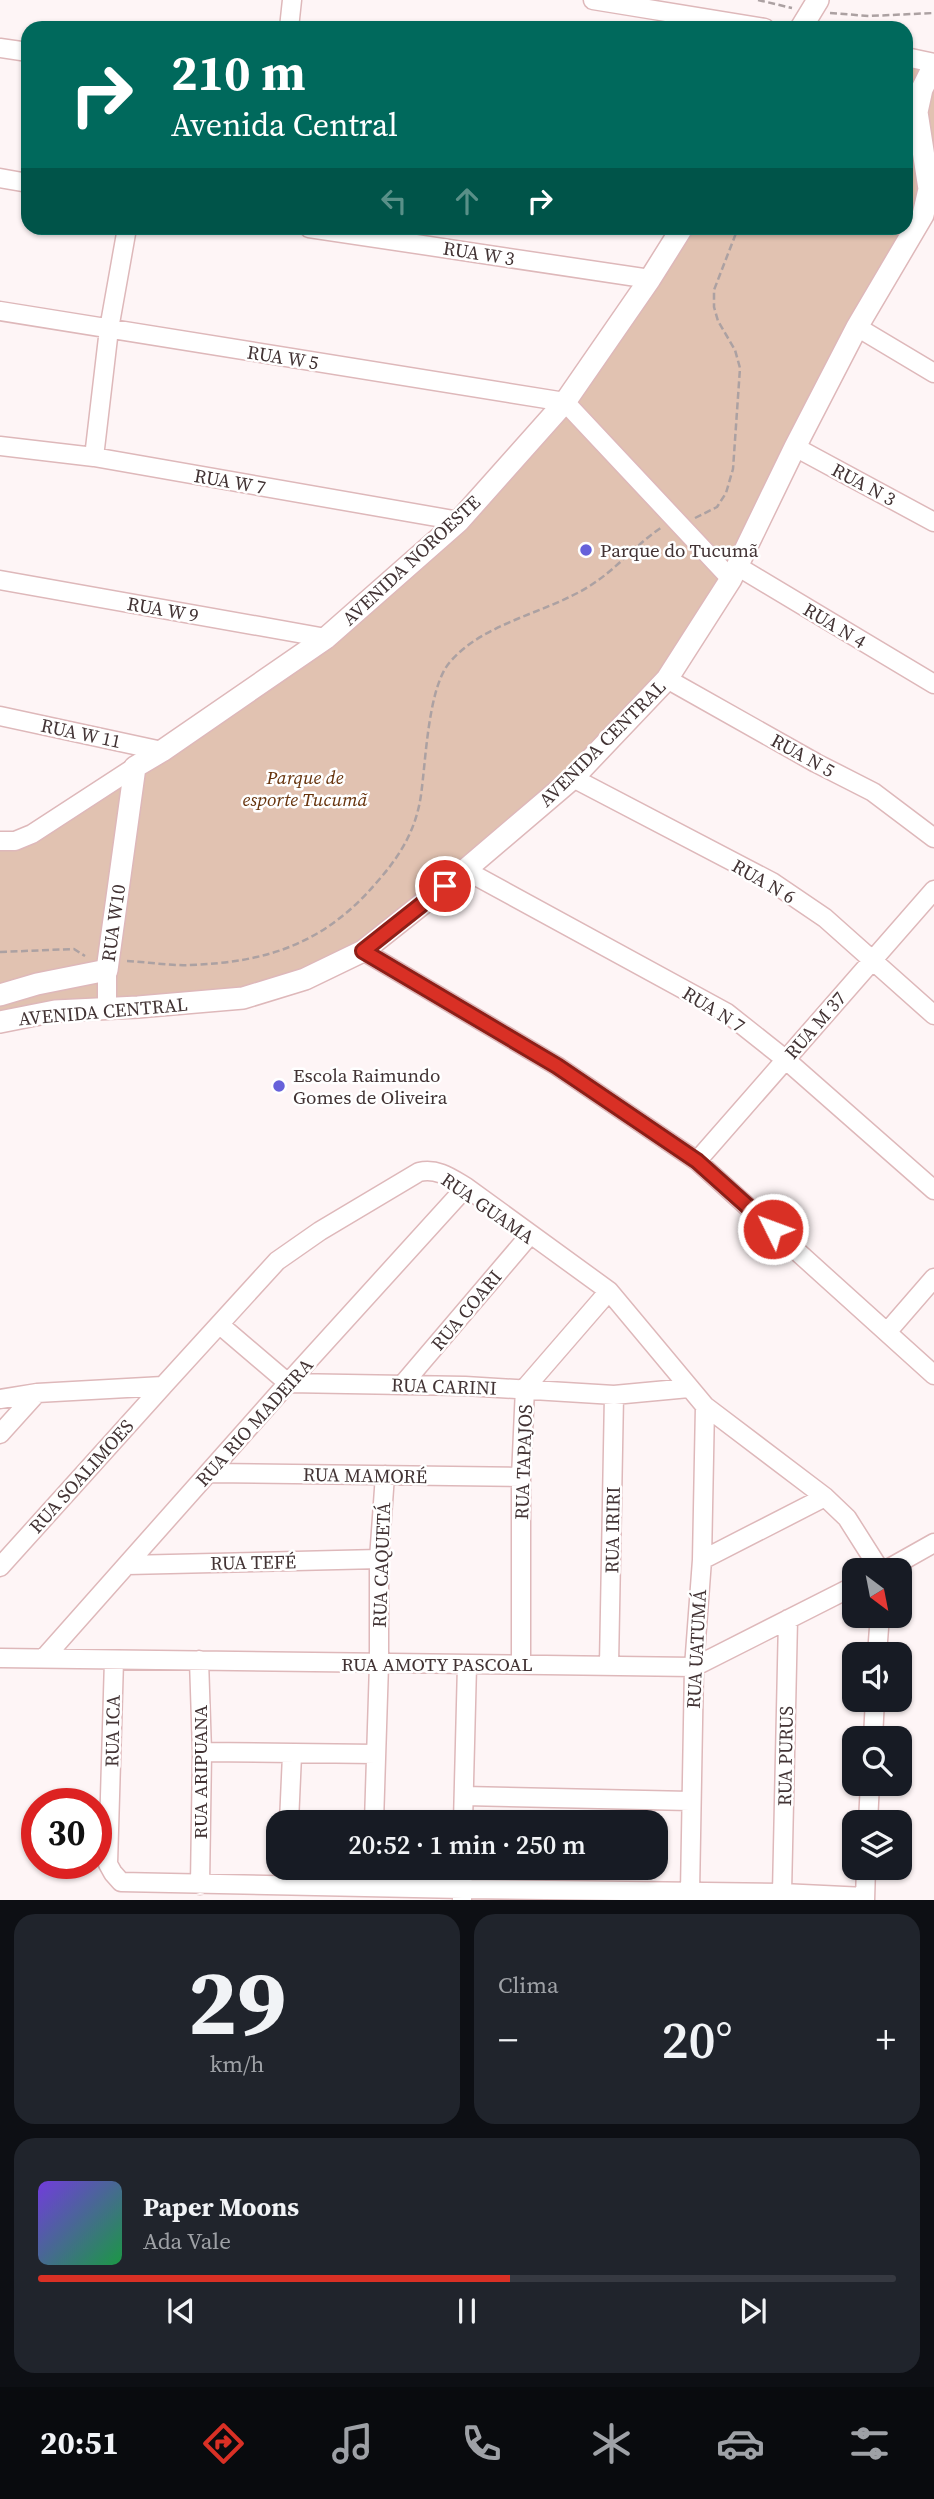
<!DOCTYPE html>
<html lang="pt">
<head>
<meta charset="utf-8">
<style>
  body { margin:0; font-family:"Source Serif 4",serif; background:#20242c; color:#f1f3f6; height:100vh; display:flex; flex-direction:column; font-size:26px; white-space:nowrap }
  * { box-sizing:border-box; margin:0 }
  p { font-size:23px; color:#9ea1a6 }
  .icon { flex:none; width:38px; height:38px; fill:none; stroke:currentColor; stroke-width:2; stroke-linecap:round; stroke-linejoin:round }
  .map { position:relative; height:1900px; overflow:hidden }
  .side { display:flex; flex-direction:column; gap:14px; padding:14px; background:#0d0f14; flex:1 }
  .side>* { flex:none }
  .banner { position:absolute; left:21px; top:21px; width:892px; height:214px; border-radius:21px; box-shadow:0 2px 5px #0004; background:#00695c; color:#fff; overflow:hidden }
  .needle { width:46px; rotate:148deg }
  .fabs { position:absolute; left:842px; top:1558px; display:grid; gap:14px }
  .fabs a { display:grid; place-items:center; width:70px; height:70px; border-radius:14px; background:#171b24; box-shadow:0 2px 5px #0004; font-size:35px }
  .speed { position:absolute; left:21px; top:1788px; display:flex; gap:14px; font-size:35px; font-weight:700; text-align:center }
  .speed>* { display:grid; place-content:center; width:91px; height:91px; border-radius:50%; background:#171b24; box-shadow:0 2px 5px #0004; line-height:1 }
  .speed .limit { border:10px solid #d22; background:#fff; color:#111 }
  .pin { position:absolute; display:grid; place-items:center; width:60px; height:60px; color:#fff; margin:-30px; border:4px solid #fff; border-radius:50%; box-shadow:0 2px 7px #0007 }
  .me { position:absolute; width:77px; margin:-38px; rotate:312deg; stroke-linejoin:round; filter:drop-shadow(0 0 5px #0008) }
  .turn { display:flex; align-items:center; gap:24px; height:147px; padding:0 35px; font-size:32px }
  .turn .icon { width:91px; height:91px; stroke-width:2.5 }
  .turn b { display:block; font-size:49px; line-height:60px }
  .lanes { display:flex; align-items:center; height:66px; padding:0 35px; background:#0003; justify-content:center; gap:35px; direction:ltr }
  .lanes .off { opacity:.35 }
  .big { font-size:52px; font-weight:600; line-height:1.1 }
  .side .tile { flex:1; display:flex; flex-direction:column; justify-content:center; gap:10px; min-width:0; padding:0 24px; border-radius:21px; background:#20242c }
  .side .dial { align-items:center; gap:0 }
  .dial b { font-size:91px; line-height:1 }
  .song { display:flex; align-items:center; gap:21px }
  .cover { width:84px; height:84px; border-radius:10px; background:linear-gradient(135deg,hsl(260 70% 55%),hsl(140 70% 35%)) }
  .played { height:7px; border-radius:4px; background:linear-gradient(90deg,#d93025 55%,#363941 55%) }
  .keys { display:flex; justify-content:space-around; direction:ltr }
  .heat { display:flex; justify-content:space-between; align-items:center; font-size:38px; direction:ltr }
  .side .tiles { flex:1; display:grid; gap:14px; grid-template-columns:1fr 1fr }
  .tile:last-child { grid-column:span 2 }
  .trip { position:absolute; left:266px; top:1810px; width:402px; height:70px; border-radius:21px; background:#171b24; box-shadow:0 2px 5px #0004; font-weight:600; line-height:70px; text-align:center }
  .tab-bar { display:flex; height:112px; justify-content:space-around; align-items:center; background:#090b0e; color:#9ea1a6 }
  .tab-bar .icon { width:49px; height:49px }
  .tab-bar .selected { color:#d93025 }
  .tab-bar b { font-size:32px; color:#f1f3f6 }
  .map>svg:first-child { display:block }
</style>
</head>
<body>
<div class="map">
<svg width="934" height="1901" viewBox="0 0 934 1901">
  <rect width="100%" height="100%" fill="#fef5f6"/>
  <path fill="#e1c2b1" d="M907,57L934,63V195L667,679L465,870L302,980L0,1024V841L6,842L326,638L565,402L682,228H906Z"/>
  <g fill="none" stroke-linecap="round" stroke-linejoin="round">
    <g stroke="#deb8ba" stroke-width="21">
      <path id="minor" d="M593,0L765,28
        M289,28L292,0
        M0,48L28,52
        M906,57L934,63
        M0,178L28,183
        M309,228L650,279
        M0,311L565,402L731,579
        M857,327L934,373
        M0,446L94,457L459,521
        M795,447L934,522
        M94,457L109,329L127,228
        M737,566L934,684
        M0,580L326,638
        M667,679L816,763L873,792L934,838
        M0,716L162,751
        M573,778L772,882L825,918L934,1015
        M0,841H15L32,834L135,767
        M465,870L727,1013L785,1059L934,1190
        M363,951L557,1066L697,1161L934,1375
        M107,970V1009
        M697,1161L934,890
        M220,1325L288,1383L465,1386L614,1395L689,1388
        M888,1331L934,1278
        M403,1384L529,1236
        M0,1399L37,1393L163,1386L277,1261L320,1231L419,1172C438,1168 451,1178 466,1187L609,1291L705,1406L825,1497L847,1518L880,1570
        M0,1434L37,1393
        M210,1473L521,1477
        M702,1560L825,1497
        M127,1565L379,1559
        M0,1567L163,1386
        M886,1570L934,1543
        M877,1654L880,1615
        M0,1658L694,1667L854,1586
        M44,1658L288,1383L466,1187
        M114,1660L108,1864L113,1873L121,1882L463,1889L782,1893L865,1897
        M199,1660L202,1752L200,1885
        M521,1664V1477L525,1388L609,1291
        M609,1665L614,1395
        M873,1738L875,1699
        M202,1752L376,1754
        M464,1796L690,1801
        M289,1822L292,1755
        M374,1822L379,1664V1559L385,1475
        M463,1822L467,1665
        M868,1822L870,1783
        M372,1886L373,1867
        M690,1892L694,1667L702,1560L705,1406
        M782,1893L788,1619
        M462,1899L463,1867
        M865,1901L866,1867"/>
    </g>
    <g stroke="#deb8ba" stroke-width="24">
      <path id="tertiary" d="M801,28L818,0
        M0,995L37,984L107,970L135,767L162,751L326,638L459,521L565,402L650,279L682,228
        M0,1022L55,1011L138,1007L243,998L305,979L363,951L465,870L573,778L667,679L731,579L795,447L857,327L923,215L929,189L917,112L922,89L934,65"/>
    </g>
    <path stroke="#aca1a2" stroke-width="2.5" stroke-dasharray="7 3.5" stroke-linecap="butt" d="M758,0L792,8
      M830,13L869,16L934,13
      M695,518L717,507L726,493L733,469L740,368L735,350L718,321L714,307V290L738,228
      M0,952L74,949L85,956
      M127,961C148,962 170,966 190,965C269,962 325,943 377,882C400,856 416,830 421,795C426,760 428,687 450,662C483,623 546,613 588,587C616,570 635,545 662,527"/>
    <use href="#minor" stroke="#fff" stroke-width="18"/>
    <use href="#tertiary" stroke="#fff" stroke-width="21"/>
  </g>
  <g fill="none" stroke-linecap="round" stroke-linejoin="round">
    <g stroke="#8d1f18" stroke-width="18">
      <path id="route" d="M445,886L363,951L557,1066L697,1161L773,1229"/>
    </g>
    <use href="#route" stroke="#d93025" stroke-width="12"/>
  </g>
  <g fill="#6761da" stroke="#fff" stroke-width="2.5">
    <circle cx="586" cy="550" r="7"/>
    <circle cx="279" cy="1086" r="7"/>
  </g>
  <g text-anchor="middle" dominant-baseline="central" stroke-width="5" stroke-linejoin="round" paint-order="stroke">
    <g font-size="19" fill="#423334" stroke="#fff">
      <text transform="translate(479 253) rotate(9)">RUA W 3</text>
      <text transform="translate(283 357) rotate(9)">RUA W 5</text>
      <text transform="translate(230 481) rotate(10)">RUA W 7</text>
      <text transform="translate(864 484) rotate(28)">RUA N 3</text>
      <text transform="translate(411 560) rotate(-43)">AVENIDA NOROESTE</text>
      <text transform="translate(163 609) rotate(10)">RUA W 9</text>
      <text transform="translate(835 625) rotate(31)">RUA N 4</text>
      <text transform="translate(81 733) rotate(12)">RUA W 11</text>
      <text transform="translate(602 743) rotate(-45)">AVENIDA CENTRAL</text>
      <text transform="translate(803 755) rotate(29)">RUA N 5</text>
      <text transform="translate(764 881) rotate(30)">RUA N 6</text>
      <text transform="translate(113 923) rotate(-82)">RUA W10</text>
      <text transform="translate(714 1009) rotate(32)">RUA N 7</text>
      <text transform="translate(103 1011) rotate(-5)">AVENIDA CENTRAL</text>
      <text transform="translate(815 1025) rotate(-49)">RUA M 37</text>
      <text transform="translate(488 1208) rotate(35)">RUA GUAMA</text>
      <text transform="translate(466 1310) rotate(-50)">RUA COARI</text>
      <text transform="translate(444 1386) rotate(2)">RUA CARINI</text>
      <text transform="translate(254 1422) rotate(-48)">RUA RIO MADEIRA</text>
      <text transform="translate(523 1462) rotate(-88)">RUA TAPAJOS</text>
      <text transform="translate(365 1475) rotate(1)">RUA MAMORÉ</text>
      <text transform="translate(81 1476) rotate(-48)">RUA SOALIMOES</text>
      <text transform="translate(612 1530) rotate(-89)">RUA IRIRI</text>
      <text transform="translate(253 1562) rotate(-1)">RUA TEFÉ</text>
      <text transform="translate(381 1565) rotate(-88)">RUA CAQUETÁ</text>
      <text transform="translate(696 1649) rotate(-87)">RUA UATUMÁ</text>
      <text x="437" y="1664">RUA AMOTY PASCOAL</text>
      <text transform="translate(112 1731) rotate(-89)">RUA ICA</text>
      <text transform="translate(785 1756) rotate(-89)">RUA PURUS</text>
      <text transform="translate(200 1772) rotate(-90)">RUA ARIPUANA</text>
    </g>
    <g font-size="19" fill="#423334" stroke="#fff" text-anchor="start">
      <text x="600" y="550">Parque do Tucumã</text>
      <text x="293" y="1075">Escola Raimundo<tspan x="293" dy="22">Gomes de Oliveira</tspan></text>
    </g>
    <g font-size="19" font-style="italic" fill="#66320b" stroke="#fff">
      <text x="305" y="777">Parque de<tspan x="305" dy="22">esporte Tucumã</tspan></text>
    </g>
  </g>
</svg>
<div class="fabs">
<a><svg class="needle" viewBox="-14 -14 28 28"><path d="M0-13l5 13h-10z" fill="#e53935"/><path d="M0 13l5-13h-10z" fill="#9ea1a6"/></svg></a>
<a><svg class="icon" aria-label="sound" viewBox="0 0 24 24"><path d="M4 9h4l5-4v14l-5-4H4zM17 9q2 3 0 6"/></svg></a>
<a><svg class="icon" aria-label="search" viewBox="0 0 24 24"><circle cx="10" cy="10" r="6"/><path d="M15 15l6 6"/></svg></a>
<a><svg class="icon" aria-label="layers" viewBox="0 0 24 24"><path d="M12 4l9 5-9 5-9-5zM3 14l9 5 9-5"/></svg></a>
</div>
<div class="speed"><div class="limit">30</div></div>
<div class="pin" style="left:445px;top:886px;background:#d93025"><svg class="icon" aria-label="arrive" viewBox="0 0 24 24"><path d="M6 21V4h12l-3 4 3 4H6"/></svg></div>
<svg class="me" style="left:773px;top:1229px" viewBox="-20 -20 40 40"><circle r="17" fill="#d93025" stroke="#fff" stroke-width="3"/><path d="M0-11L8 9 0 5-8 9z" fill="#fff"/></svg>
<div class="trip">20:52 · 1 min · 250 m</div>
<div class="banner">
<div class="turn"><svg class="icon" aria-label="right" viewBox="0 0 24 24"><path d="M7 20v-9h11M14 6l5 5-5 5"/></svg><div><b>210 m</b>Avenida Central</div></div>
<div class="lanes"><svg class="icon off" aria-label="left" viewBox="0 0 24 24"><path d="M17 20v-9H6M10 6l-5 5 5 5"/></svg><svg class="icon off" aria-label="ahead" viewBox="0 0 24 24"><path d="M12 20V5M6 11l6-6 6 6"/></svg><svg class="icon" aria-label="right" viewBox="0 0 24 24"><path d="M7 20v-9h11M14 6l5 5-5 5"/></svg></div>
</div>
</div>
<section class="side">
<div class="tiles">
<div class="tile dial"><b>29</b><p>km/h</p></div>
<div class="tile"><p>Clima</p>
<div class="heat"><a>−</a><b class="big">20°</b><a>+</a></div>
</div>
<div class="tile">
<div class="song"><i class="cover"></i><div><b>Paper Moons</b><p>Ada Vale</p></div></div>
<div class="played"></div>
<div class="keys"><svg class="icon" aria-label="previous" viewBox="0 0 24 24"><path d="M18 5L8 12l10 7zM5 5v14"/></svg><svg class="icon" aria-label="pause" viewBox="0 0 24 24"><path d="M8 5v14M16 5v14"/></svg><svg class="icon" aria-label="next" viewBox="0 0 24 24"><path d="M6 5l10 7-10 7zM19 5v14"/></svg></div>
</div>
</div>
</section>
<nav class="tab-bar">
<b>20:51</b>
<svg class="icon selected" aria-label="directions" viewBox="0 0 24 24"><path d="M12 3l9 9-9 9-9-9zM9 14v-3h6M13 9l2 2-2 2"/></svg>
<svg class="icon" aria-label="music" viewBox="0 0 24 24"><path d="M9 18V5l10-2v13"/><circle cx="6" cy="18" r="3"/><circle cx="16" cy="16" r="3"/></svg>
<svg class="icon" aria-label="phone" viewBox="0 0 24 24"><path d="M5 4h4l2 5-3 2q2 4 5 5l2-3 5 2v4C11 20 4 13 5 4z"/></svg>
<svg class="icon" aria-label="climate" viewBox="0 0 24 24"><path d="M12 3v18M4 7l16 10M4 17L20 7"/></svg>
<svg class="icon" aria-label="car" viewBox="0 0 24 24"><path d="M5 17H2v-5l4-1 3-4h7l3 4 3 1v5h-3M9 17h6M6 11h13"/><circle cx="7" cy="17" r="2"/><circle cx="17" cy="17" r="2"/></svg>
<svg class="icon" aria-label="filters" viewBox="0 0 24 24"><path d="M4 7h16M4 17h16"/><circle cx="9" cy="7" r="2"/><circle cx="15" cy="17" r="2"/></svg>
</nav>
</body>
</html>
